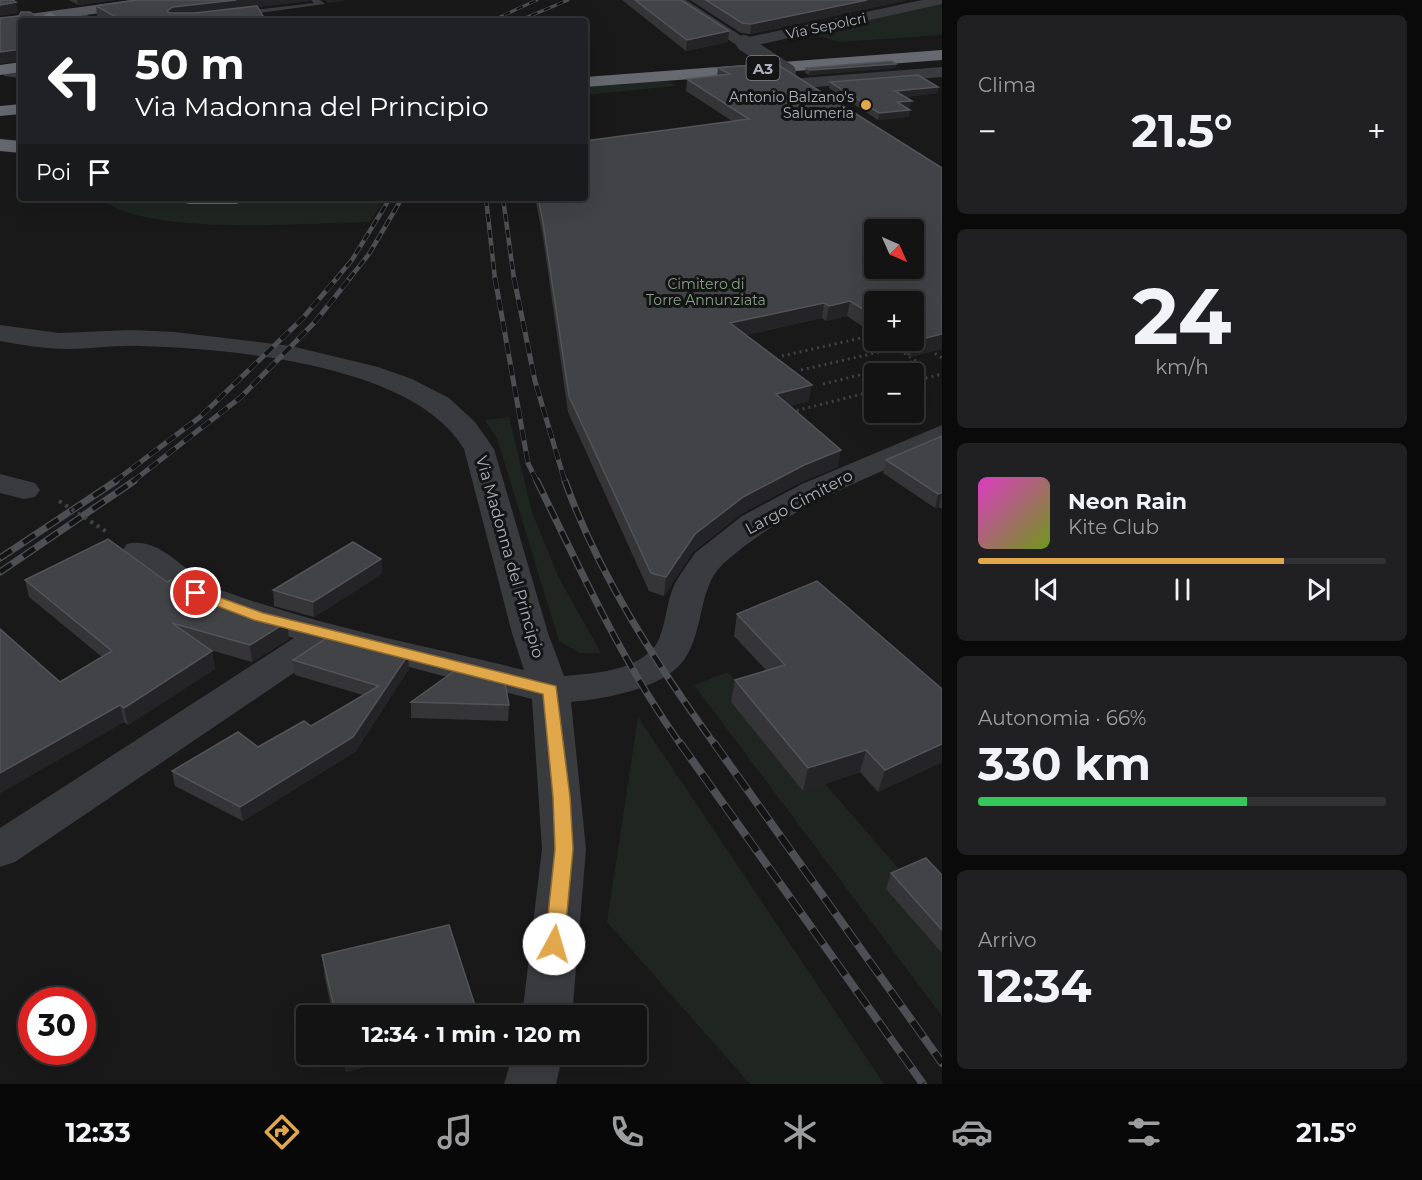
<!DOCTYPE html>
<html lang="it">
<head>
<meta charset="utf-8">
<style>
  body { margin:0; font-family:Montserrat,sans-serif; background:#202022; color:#f1f3f6; height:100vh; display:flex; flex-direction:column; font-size:22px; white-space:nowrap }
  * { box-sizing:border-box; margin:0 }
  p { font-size:20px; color:#9d9ea0 }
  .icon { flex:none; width:33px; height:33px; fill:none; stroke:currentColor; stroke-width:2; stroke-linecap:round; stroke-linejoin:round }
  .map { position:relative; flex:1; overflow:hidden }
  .drawer { display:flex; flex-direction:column; gap:15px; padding:15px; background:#0a0a0b; width:480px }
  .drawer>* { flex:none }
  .hud { position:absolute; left:18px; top:18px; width:570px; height:183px; border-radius:6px; box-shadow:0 6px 24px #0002,0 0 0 2px #323234; background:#202124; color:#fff; overflow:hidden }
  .needle { width:39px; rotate:135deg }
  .fabs { position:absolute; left:864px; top:219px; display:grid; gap:12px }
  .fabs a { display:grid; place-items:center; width:60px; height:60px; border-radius:6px; background:#131314; box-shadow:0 6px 24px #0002,0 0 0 2px #323234; font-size:30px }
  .speed { position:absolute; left:18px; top:987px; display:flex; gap:12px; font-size:30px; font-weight:700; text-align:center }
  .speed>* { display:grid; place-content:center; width:78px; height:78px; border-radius:50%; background:#131314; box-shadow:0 6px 24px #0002,0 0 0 2px #323234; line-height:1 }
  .speed .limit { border:9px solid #d22; background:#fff; color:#111 }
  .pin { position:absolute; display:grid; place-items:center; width:51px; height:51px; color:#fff; margin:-26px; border:3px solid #fff; border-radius:50%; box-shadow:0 2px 6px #0007 }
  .me { position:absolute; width:66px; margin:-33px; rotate:6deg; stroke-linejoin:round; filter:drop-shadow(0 0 4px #0008) }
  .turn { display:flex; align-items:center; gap:21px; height:126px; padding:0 18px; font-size:27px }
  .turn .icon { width:78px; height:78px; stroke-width:2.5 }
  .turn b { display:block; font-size:42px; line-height:51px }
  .then { display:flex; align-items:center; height:57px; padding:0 18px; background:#0003; gap:12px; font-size:22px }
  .big { font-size:45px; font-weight:700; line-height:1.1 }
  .drawer .widget { flex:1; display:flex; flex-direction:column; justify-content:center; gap:9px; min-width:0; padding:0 21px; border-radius:9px; background:#202022 }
  .drawer .dial { align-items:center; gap:0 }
  .dial b { font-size:78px; line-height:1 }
  .song { display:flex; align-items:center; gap:18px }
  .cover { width:72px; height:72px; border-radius:9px; background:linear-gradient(135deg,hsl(310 70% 55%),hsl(80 70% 35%)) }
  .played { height:6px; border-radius:3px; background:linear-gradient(90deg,#e0a84b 75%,#323234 75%) }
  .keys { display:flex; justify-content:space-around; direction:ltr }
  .heat { display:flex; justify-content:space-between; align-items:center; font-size:33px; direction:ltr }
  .charge { height:9px; border-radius:4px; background:linear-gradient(90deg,#34c759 66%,#323234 0) }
  .trip { position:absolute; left:296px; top:1005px; width:351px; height:60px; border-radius:6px; background:#131314; box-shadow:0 6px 24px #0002,0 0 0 2px #323234; font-weight:700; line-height:60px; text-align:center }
  .menu { display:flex; height:96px; justify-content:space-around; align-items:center; background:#080808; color:#9d9ea0 }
  .menu .icon { width:42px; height:42px }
  .menu .on { color:#e0a84b }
  .menu b { font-size:27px; color:#f1f3f6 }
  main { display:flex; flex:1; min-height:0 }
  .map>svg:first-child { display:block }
</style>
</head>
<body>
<main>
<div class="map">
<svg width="942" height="1084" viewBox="0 0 942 1084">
  <rect width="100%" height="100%" fill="#19191a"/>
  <path fill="#1f2520" d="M942,3V35L839,42L808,33Z
    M668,81L676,86L585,95V87Z
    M95,198H151L192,203H221L278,198H385L370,222C297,223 193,233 125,212C115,208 105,202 95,198Z
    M509,417L532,512L558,576L601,653H580L559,641L497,438L485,420Z
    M728,672L925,899L942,893V1016L694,685Z
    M638,717L884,1084H750L607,922Z"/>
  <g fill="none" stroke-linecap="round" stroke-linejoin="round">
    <path stroke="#404246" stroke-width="3" stroke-dasharray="2 4" stroke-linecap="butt" d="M930,350L942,358
      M782,356L874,335
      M801,370L901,347
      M914,381L942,374
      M823,384L916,361L904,353
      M791,412L874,391"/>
    <path fill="#3a3b3f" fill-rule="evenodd" d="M311,0H320L325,4L237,16L233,14L237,12L314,3Z
      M75,10H81L95,21H86L75,14Z
      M7,71L21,72V78L4,76V72Z"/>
    <path fill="#3a3b3f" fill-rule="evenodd" d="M922,0H942V4L744,48L736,43L744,38Z
      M942,67V77L803,88L797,87L794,83L797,79L803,78Z
      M0,325L59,333L131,330L175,332L291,346L378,367L412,379L449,398L475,422L494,449L548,633L564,676C594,673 634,672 655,646C665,633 666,604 673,588C678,576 688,564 695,553L742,516L802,484L942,425V445C866,479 785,508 723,564C708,578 704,600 700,618C696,633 693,647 684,660C663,689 604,699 571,702L586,849L572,1016H522L542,849L532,699L332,647L15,862L0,867V828L294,638L246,625L184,601L127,558L122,551L127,544C162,535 188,578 218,589C317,626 422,645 524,670L512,633L464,449C414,364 231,349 141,346C116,345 92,349 68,349C45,349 22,345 0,341Z
      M0,474L35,483L40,490L35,497L24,499L0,493Z
      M513,1054H563L556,1084H504Z"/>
    <path fill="#3a3b3f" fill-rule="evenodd" d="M669,0H686L752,43L750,46H738Z"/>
    <path fill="#56585e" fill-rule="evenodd" d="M132,0H169L162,4L45,21H21V25L0,28V18Z"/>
    <path fill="#66696f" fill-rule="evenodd" d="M50,12L64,21H47L43,16Z
      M942,50V60L585,87V77Z
      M21,62V72L0,75V65Z
      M21,104V114L0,116V106Z
      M0,139L21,141V153L0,151Z
      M178,198H247L243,202L236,204H189L182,202Z"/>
    <g stroke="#4d4f54" stroke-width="3">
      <path id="rail-far4" d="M491,21L537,0
        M518,21L568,0"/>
    </g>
    <g stroke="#4d4f54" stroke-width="4.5">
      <path id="rail-far3" d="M486,198L495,279
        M503,198L514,279
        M336,279L352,260L390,198
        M349,279L369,254L402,198"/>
    </g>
    <g stroke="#4d4f54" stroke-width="5">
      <path id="rail-far2" d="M495,278L528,463L537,482
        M514,278L535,381L565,482
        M114,482L200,417L302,319L337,278
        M132,482L241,397L315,322L350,278"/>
    </g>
    <g stroke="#4d4f54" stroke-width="7">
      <path id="rail-far1" d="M537,481C581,571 622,662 681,745
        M565,481C599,576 656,663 715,745
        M0,558L116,481
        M0,572L134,481"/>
    </g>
    <g stroke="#4d4f54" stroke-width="8">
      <path id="rail" d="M680,743L923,1084
        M714,743L942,1063"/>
    </g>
    <use href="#rail-far4" stroke="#141415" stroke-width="2" stroke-dasharray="7" stroke-linecap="butt"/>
    <use href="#rail-far3" stroke="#141415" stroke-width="3" stroke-dasharray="8" stroke-linecap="butt"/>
    <use href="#rail-far2" stroke="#141415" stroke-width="4" stroke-dasharray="11" stroke-linecap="butt"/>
    <use href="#rail-far1" stroke="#141415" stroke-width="4.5" stroke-dasharray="14" stroke-linecap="butt"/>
    <use href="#rail" stroke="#141415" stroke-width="6" stroke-dasharray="19" stroke-linecap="butt"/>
    <path stroke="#404246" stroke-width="4" stroke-dasharray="3 4.5" stroke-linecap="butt" d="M59,501L107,532"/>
    <path stroke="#3a3b3f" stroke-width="16" d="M744,43L788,72"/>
  </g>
  <path fill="#353538" d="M69,0H115L78,5Z
    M622,0H681L728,42L686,51Z
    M690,0H908L750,34L741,33Z
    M309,1L257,7L266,21H107L97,16L96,6Z
    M775,63L942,349L910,357L885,340H914L874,302V334L847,316L826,321L822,318L746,335L809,401L790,406L838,467L801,482L741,514L693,552L664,596L649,591L568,412L543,237L535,198H585L732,121L686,91L687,79L717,76L718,68Z
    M896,64L895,68L809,75L805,73L806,68Z
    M830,82L938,87L937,93L905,97L910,107L907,108L909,117L878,120L829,88Z
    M942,436V509L939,507L935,508L883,473L886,460Z
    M381,559L382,574L314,617L274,606L273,590Z
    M25,580L167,582L180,586L289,639L252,662L210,650L212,651L215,669L128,725L124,722L0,793V629L60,682L102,657L29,597Z
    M737,614L942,689V762L878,792L860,772L803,791L731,702L735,680L766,670L734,636Z
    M293,660L409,669L355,752L243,821L175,786L172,771L258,747L311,726L363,695L295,675Z
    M411,702L509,705L508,721L411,718Z
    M891,873L942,875V953L886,889Z
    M449,925L478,1016H333L325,978L322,955Z
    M342,1054H413L346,1072Z"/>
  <path fill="#242426" d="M77,0H115L78,5Z
    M236,0H310L309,1L175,17L169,21L167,11L173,7Z
    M326,0H343V1L327,3Z
    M867,0H908L750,34L751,24Z
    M16,2L18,13L0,16V5Z
    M167,18V21H152Z
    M729,31L728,42L686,51L687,40Z
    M21,49V61L0,64V52Z
    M896,64L895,68L809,75L810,70Z
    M938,87L937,93L894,98L895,91Z
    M912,101L910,107L895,109L897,102Z
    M910,110L909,117L878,120L879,113Z
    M850,301L847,316L826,321L829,306Z
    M824,303L822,318L728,339L730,323Z
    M942,334V349L910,357L914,341Z
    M812,385L809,401L773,411L776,394Z
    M841,450L838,467L801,482L741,514L693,552L664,596L666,577L695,534L743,497L804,465Z
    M942,493L939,507L935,508L938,494Z
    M381,559L382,574L314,617L313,602Z
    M287,622L289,639L252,662L250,645Z
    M212,651L215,669L128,725L124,708Z
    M408,655L409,669L355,752L243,821L240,807L353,737Z
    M120,705L124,722L0,793V773Z
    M942,744V762L878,792L885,770Z
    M866,750L860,772L803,791L808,768Z
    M344,1054H413L346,1072Z"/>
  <path fill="#424346" stroke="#525458" stroke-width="1.5" fill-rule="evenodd" d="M0,0H13L16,2L0,5Z
    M137,0H236L173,7L167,11L170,13H195L257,6L266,21H167V18L152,21H123L96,6Z
    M635,0H681L729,31L687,40Z
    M706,0H867L751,24L742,23Z
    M21,12H30L42,21H21V49L0,52V18L19,16Z
    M892,61L896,64L810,70L806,68Z
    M775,63L942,168V334L914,341L913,340H914V302H874V316L850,301L829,306L824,303L730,323L812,385L776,394L841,450L804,465L743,497L695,534L666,577L651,573L569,396L543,222L538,198H585V141L749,119L687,79L730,74L718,68ZM874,230H914V268H874Z
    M918,75L938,87L895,91L912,101L897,102L910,110L879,113L830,82Z
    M942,436V493L938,494L886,460Z
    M108,539L167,582L171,580L180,586L243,610L287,622L250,645L172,623L212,651L124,708L120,705L0,773V629L60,682L112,651L25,580Z
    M353,542L381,559L313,602L273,590Z
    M817,581L942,689V744L885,770L866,750L808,768L735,680L785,665L737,614Z
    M331,635L408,655L353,737L240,807L172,771L238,732L258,747L304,721L311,726L379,686L293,660Z
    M460,667L504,678L509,705L411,702Z
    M926,858L942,875V930L891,873Z
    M449,925L478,1015L336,1016L322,955Z"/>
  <path fill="#e0a84b" stroke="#926d31" stroke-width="1.5" d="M196,589L263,613L556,686L570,797L573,849L564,944L561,950L554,952L547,950L545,944L555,849L553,797L543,694L254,620L191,596L189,593Z"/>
  <circle fill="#e0a84b" stroke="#141415" stroke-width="2" cx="866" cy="105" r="6"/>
  <g text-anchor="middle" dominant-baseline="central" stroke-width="6" stroke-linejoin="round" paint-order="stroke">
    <g font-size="14" fill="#acb1b9" stroke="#141415">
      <text transform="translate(826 26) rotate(-12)">Via Sepolcri</text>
    </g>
    <g font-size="14" fill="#acb1b9" stroke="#141415" text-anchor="end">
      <text x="854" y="97">Antonio Balzano's<tspan x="854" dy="16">Salumeria</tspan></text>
    </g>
    <g font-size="14" fill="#85a286" stroke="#141415">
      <text x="706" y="284">Cimitero di<tspan x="706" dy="16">Torre Annunziata</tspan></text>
    </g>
    <rect fill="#141415" stroke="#7e8288" stroke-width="1.5" x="746.5" y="56" width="33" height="24" rx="4.5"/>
    <g font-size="15" font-weight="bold" fill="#acb1b9">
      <text x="763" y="68">A3</text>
    </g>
    <g font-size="16" fill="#acb1b9" stroke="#141415">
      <text transform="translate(799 502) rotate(-28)">Largo Cimitero</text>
      <text transform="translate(510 557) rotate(74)">Via Madonna del Principio</text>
    </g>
  </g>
</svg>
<div class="fabs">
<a><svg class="needle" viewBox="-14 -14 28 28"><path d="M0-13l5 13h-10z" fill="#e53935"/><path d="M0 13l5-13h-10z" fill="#9d9ea0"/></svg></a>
<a>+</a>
<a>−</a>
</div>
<div class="speed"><div class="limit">30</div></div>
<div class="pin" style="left:196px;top:593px;background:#d93025"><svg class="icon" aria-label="arrive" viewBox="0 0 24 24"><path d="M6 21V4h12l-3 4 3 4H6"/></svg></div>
<svg class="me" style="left:554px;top:944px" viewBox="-20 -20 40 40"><circle r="19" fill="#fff"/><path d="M0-13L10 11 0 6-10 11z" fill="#e0a84b"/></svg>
<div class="trip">12:34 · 1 min · 120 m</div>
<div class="hud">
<div class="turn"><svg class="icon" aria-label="left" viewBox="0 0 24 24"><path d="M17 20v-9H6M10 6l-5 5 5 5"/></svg><div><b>50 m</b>Via Madonna del Principio</div></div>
<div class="then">Poi<svg class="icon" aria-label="arrive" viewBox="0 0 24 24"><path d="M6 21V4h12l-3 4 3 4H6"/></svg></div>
</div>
</div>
<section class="drawer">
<div class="widget"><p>Clima</p>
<div class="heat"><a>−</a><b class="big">21.5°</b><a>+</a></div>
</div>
<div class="widget dial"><b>24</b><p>km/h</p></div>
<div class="widget">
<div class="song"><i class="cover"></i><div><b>Neon Rain</b><p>Kite Club</p></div></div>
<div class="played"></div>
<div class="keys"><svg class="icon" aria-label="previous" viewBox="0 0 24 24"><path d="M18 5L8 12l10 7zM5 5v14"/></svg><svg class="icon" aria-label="pause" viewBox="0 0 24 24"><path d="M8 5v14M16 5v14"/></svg><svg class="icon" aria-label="next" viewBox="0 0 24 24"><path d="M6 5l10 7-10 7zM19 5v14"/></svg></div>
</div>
<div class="widget"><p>Autonomia · 66%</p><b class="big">330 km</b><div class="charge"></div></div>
<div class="widget"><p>Arrivo</p><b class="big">12:34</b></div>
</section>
</main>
<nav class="menu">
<b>12:33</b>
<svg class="icon on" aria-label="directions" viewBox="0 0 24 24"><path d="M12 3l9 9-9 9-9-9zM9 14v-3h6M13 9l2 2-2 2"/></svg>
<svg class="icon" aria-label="music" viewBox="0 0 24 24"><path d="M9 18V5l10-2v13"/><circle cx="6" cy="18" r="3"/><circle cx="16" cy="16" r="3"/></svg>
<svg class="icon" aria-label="phone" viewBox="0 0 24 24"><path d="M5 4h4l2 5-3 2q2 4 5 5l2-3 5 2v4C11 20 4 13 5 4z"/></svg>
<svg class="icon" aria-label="climate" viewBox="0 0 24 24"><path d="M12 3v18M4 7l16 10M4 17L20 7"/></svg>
<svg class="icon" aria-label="car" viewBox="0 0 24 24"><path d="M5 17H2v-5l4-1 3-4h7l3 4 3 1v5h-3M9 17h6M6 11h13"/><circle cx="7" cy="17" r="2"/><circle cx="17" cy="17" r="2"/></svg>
<svg class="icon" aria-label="filters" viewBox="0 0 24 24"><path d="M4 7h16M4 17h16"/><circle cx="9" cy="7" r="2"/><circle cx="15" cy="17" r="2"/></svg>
<b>21.5°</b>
</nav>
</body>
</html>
